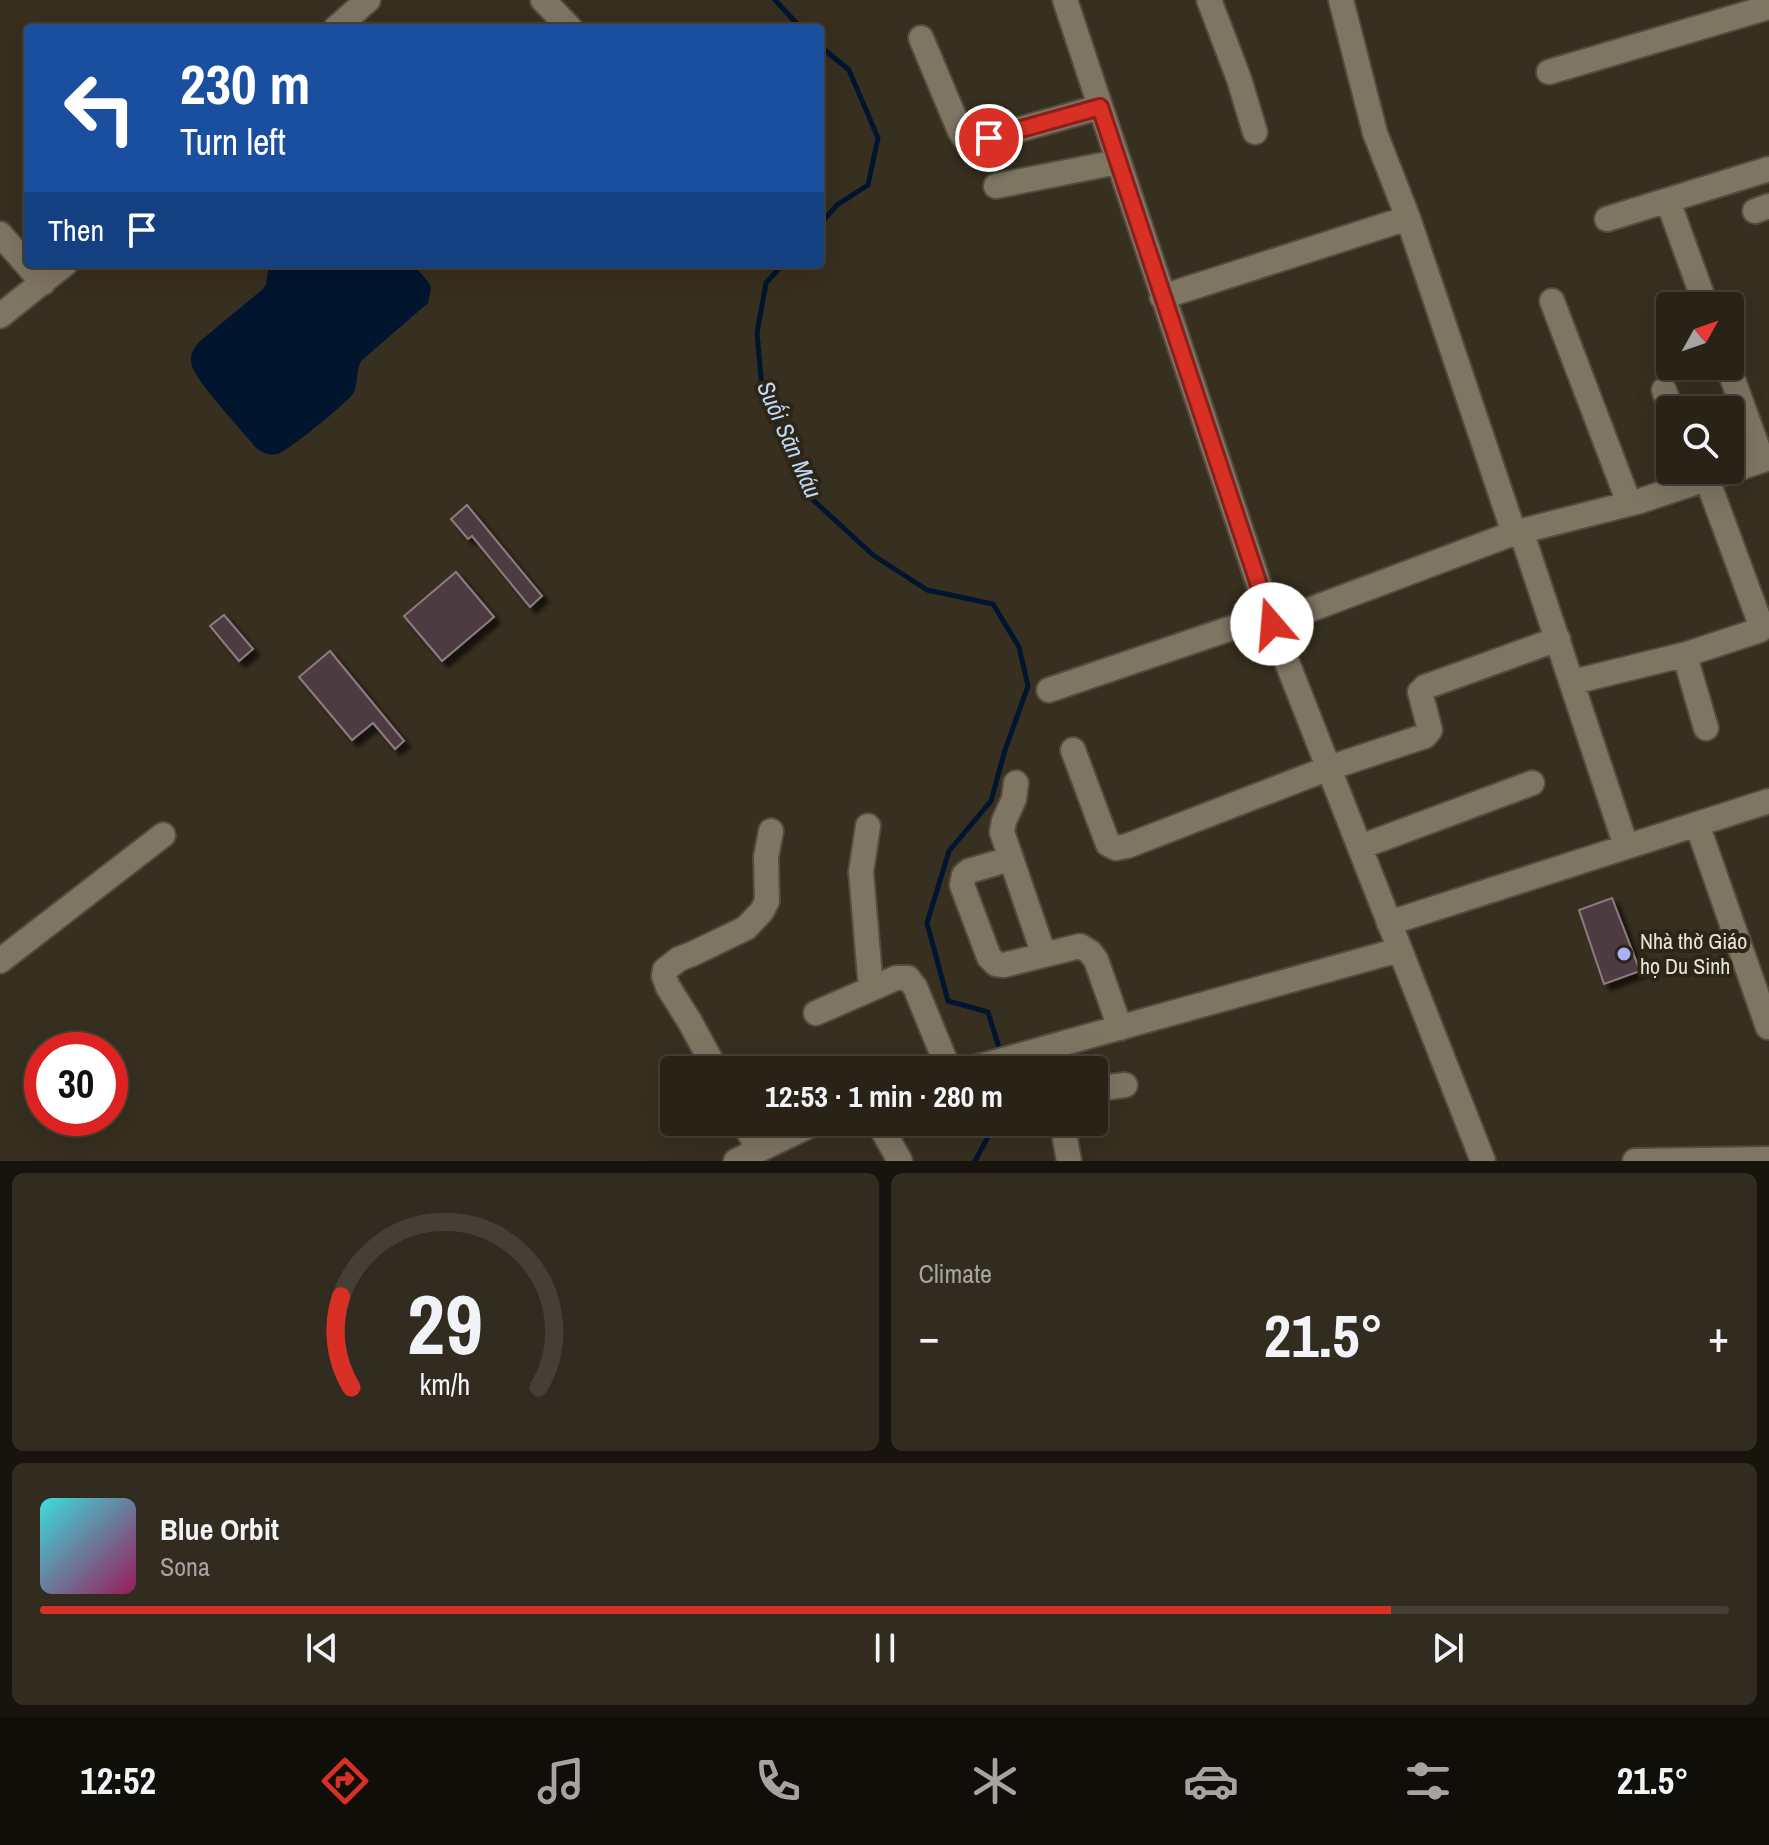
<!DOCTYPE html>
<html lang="en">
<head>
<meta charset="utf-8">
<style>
  body { margin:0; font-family:"Archivo Narrow",sans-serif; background:#312b20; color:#f1f3f6; height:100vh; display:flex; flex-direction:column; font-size:30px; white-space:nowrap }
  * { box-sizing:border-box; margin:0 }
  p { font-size:26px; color:#a5a4a1 }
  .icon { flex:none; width:44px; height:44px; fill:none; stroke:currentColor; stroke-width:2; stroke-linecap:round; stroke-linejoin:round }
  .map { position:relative; height:1161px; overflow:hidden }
  .panel { display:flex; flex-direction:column; gap:12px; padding:12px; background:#17130d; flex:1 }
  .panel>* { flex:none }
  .top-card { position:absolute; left:24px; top:24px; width:800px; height:244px; border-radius:8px; box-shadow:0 8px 32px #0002,0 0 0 2px #454036; background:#1a4fa0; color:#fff; overflow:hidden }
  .needle { width:52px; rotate:50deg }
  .fabs { position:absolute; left:1656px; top:292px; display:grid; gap:16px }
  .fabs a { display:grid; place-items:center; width:88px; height:88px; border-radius:8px; background:#292317; box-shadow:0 8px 32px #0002,0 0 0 2px #454036; font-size:40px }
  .speed { position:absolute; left:24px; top:1032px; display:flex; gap:16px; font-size:40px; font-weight:700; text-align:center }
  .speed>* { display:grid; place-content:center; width:104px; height:104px; border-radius:50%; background:#292317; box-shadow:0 8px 32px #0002,0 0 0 2px #454036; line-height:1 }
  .speed .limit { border:12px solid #d22; background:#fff; color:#111 }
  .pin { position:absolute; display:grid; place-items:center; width:68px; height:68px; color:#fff; margin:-34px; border:4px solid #fff; border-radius:50%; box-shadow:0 2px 8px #0007 }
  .me { position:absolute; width:88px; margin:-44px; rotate:342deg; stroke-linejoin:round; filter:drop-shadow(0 0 6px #0008) }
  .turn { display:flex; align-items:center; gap:28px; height:168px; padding:0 24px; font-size:36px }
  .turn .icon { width:104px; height:104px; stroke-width:2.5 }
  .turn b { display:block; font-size:56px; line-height:68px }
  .then { display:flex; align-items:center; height:76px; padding:0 24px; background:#0003; gap:16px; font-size:30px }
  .big { font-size:60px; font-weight:700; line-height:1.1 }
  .panel .widget { flex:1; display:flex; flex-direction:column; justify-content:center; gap:12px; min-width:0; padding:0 28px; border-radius:12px; background:#312b20 }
  .panel .dial { align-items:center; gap:0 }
  .dial svg { height:208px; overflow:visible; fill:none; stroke:#454036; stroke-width:7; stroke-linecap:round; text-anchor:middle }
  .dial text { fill:#f1f3f6; stroke:none }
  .song { display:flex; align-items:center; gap:24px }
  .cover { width:96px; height:96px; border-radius:12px; background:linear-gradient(135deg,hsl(180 70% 55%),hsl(330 70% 35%)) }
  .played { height:8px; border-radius:4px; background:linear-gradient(90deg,#d93025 80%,#454036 80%) }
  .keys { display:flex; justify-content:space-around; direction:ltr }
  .heat { display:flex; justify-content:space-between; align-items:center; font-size:44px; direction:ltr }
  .panel .tiles { flex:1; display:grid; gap:12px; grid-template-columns:1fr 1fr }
  .widget:last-child { grid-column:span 2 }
  .trip { position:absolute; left:660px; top:1056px; width:448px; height:80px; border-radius:8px; background:#292317; box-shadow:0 8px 32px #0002,0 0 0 2px #454036; font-weight:700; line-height:80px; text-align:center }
  .tabs { display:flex; height:128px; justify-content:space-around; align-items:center; background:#100e09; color:#a5a4a1 }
  .tabs .icon { width:56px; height:56px }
  .tabs .selected { color:#d93025 }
  .tabs b { font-size:36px; color:#f1f3f6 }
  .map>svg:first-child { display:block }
</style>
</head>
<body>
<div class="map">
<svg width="1769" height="1161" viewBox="0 0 1769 1161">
  <defs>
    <filter id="shadow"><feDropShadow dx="6" dy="6" stdDeviation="2" flood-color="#0009"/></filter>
  </defs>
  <rect width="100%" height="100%" fill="#372f1f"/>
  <path fill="#01152e" d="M269,264H413L429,283L431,288L428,303L361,361C356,372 358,382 354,392C350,401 291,448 280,453C271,457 263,453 256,448C243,431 197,383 192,366C189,356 193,349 199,342L263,289L266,285Z"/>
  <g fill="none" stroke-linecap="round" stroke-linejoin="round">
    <path stroke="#01152e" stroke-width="5" d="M775,0L801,28
      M820,46L849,70L878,138L868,185L837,205L820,224
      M783,264L766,283L757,333L762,388L811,498L873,555L927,590L993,604L1019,647L1028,686L1005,750L991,801L949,851L927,923L948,1001L988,1012L1001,1054
      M975,1161L996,1122"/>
  </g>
  <path fill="#4d3b42" stroke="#8f7a82" stroke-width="2" filter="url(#shadow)" d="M467,505L542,596L530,607L472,536L468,539L451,519Z
    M456,572L494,617L442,661L404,616Z
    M224,615L253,649L239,661L210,626Z
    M330,651L404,741L395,749L373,723L352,740L299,677Z
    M1612,898L1640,971L1604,984L1579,910Z"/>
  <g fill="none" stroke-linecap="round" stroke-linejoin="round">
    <g stroke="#534c3f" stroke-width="28">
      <path id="minor" d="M543,0L570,28
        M1065,0L1272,624L1483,1161
        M1209,0L1239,79L1255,132
        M1341,0L1375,133L1408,218L1514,533
        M336,28L368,0
        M921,38L960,131L966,140L975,141L989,138L1100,107
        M1549,72L1769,7
        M996,186L1118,162
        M1668,201L1706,306
        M1755,211L1769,206
        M1607,219L1769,169
        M0,234L43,283
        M1162,297L1408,218
        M1552,301L1629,503
        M0,316L65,264
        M1728,366L1762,460
        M1664,390L1671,410
        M1521,531L1626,846
        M1272,624L1514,533L1640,501L1769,458
        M1573,682L1687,654
        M1049,690L1270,615
        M1706,728L1685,656L1687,654L1760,630L1762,628L1707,479
        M1073,750L1108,844L1116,848L1127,846L1329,768L1425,736L1430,730L1420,692L1425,687L1558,639
        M1016,783L1014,799L1004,821L1002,832L1044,955
        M1697,824L1768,1027
        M868,826L861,872L871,989
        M1360,847L1532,783
        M1010,859L969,871L964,875L962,885L989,957L996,964L1004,965L1080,946L1090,952L1096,960L1120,1028
        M1389,923L1769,801
        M0,961L163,835
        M816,1013L896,978H908L915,987L949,1070
        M716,1070L690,1022L668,987L664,976L665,970L679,959L692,954L746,928L762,911L767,901L766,857L771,831
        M967,1070L1399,950
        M1094,1089L1125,1085
        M744,1122L758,1149
        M878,1122L900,1161
        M1062,1122L1069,1161
        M736,1161L817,1122
        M1635,1161L1769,1159"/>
    </g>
    <use href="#minor" stroke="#7e7563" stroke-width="24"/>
  </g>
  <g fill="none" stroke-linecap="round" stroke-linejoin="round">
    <g stroke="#8d1f18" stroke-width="20">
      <path id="route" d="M989,138L1100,107L1272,624"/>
    </g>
    <use href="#route" stroke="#d93025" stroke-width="14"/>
  </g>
  <circle fill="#acaffb" stroke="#2d2515" stroke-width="3" cx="1624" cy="954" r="8"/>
  <g text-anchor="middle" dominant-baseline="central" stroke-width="8" stroke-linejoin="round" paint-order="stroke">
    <g font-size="22" fill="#e9e4da" stroke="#2d2515" text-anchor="start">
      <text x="1640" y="941">Nhà thờ Giáo<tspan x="1640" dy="25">họ Du Sinh</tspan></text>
    </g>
    <g font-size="24" font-style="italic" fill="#bed8f8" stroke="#2d2515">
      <text transform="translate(790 439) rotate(66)">Suối Săn Máu</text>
    </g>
  </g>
</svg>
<div class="fabs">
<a><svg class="needle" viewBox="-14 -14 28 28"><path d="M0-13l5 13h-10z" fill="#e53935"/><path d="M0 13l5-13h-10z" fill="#a5a4a1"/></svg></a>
<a><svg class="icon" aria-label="search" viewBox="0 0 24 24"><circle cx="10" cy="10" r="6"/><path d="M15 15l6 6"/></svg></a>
</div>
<div class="speed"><div class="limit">30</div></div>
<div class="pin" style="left:989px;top:138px;background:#d93025"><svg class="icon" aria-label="arrive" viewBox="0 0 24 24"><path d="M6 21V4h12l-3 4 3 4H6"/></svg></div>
<svg class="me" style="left:1272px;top:624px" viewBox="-20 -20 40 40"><circle r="19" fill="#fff"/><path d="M0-13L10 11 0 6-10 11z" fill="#d93025"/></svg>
<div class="trip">12:53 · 1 min · 280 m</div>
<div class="top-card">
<div class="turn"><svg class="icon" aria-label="left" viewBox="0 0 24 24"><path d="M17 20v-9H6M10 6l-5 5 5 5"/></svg><div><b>230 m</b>Turn left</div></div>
<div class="then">Then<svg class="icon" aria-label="arrive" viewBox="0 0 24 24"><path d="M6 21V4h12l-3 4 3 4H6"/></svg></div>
</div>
</div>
<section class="panel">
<div class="tiles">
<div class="widget dial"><svg viewBox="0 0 100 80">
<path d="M14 69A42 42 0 1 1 86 69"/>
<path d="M14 69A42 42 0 0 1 10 34" stroke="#d93025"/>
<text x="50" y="56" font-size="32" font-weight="700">29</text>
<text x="50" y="72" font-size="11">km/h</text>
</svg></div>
<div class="widget"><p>Climate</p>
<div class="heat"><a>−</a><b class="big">21.5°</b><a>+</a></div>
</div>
<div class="widget">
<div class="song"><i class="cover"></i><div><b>Blue Orbit</b><p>Sona</p></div></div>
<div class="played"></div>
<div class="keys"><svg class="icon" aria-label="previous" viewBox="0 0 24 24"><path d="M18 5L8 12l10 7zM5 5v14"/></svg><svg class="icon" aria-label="pause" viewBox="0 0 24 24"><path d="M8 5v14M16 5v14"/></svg><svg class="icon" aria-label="next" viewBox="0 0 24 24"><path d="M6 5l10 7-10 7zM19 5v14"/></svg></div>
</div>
</div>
</section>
<nav class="tabs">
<b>12:52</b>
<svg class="icon selected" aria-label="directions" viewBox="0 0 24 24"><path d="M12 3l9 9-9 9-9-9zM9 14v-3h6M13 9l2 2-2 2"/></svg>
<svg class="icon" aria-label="music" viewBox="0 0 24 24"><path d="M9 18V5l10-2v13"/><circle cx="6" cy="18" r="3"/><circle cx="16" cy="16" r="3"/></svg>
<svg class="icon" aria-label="phone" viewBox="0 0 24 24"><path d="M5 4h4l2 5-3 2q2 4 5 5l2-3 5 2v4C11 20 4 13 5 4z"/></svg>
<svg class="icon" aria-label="climate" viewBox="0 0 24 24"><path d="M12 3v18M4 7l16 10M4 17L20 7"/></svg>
<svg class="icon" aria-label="car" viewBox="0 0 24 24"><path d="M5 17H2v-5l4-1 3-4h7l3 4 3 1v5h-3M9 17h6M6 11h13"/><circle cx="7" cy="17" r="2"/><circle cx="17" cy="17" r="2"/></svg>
<svg class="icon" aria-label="filters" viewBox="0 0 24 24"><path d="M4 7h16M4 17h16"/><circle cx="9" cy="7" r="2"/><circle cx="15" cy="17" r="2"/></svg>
<b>21.5°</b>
</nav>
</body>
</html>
